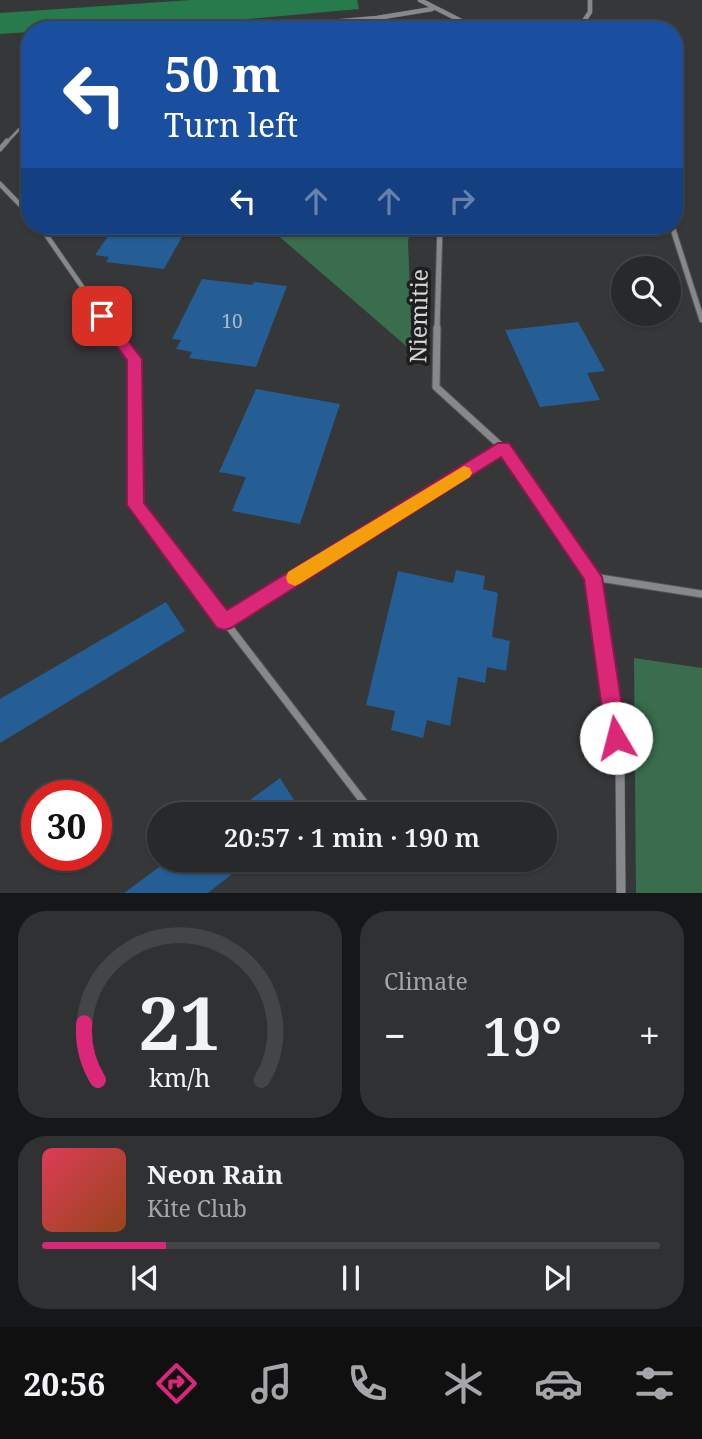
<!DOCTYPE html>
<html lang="en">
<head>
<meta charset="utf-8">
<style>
  body { margin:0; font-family:"Noto Serif",serif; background:#303133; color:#f1f3f6; height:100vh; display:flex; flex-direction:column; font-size:26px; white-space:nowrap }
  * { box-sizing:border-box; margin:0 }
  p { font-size:23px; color:#a5a6a9 }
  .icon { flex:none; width:38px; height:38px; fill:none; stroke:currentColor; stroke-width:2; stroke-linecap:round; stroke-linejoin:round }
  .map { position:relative; height:893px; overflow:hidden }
  .details { display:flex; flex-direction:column; gap:18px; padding:18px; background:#161718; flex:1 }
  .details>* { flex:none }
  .banner { position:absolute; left:21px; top:21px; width:662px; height:214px; border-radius:28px; box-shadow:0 2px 5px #0004,0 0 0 2px #444547; background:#1a4fa0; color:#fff; overflow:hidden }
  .buttons { position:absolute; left:611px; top:256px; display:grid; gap:14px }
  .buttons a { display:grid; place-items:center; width:70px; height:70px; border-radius:50%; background:#28292b; box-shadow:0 2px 5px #0004,0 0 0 2px #444547; font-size:35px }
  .speed { position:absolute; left:21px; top:780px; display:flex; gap:14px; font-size:35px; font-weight:700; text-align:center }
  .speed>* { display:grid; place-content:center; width:91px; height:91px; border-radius:50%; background:#28292b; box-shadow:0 2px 5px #0004,0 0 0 2px #444547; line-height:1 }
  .speed .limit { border:10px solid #d22; background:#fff; color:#111 }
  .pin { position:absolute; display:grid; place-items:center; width:60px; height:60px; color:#fff; margin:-30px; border-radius:14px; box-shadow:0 4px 10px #0006 }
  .me { position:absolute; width:77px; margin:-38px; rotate:352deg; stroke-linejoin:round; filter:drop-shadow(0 0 5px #0008) }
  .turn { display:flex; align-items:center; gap:24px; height:147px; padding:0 28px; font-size:32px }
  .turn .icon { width:91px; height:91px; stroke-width:2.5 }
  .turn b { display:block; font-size:49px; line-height:60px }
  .lanes { display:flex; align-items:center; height:66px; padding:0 28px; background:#0003; justify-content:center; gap:35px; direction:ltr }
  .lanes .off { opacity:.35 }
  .big { font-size:52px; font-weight:600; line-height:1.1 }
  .details .tile { flex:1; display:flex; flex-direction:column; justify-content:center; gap:10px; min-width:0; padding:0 24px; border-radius:28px; background:#303133 }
  .details .dial { align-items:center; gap:0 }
  .dial svg { height:182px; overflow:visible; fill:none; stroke:#444547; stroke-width:7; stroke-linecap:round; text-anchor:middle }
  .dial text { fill:#f1f3f6; stroke:none }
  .song { display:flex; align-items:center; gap:21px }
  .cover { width:84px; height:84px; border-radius:10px; background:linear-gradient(135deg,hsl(350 70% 55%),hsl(20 70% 35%)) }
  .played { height:7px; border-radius:4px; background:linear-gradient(90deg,#db2777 20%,#444547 20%) }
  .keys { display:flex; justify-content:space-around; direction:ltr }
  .heat { display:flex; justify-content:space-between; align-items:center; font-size:38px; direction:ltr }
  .details .tiles { flex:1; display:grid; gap:18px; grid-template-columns:1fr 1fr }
  .tile:last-child { grid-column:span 2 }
  .trip { position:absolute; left:147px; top:802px; width:410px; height:70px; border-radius:35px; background:#28292b; box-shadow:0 2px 5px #0004,0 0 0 2px #444547; font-weight:600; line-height:70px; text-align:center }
  .tabs { display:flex; height:112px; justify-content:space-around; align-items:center; background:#101011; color:#a5a6a9 }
  .tabs .icon { width:49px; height:49px }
  .tabs .on { color:#db2777 }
  .tabs b { font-size:32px; color:#f1f3f6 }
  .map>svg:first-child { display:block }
</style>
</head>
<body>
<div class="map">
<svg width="702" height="893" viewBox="0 0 702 893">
  <rect width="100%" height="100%" fill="#353739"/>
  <path fill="#3a6d4d" d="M267,226H413L408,240L412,351Z
    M634,658L702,668V893H636Z"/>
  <path fill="#277a4b" d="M191,0H357L359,9C250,19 140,30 30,30V32L0,34V13Z"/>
  <path fill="#245e95" d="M115,226H188L164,269L106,262L109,257L95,255Z
    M202,279L252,285L254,282L287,286L256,367L189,358L192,352L176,349L181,340L172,339Z
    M578,322L605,371L587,373L600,400L540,407L505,330Z
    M256,389L340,404L300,524L232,511L246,477L219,472Z
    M456,570L485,576L483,589L498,593L492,637L510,641L506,671L487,667L485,683L458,677L450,726L427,720L423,738L391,730L395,711L366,705L398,571L453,583Z
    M166,602L185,631L0,743V699Z
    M280,778L303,814H231Z
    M170,859H251L208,893H124Z"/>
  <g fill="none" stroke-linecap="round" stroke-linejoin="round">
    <g stroke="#545657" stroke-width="3.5">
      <path id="lane-far3" d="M6,143L30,118"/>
    </g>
    <g stroke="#545657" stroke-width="6">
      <path id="lane-far2" d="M0,149L7,141
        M0,184L30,215
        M40,226L112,330"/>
    </g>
    <g stroke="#545657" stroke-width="7">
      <path id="lane-far1" d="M110,328L134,359L136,505L189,574
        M301,574L503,448"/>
    </g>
    <g stroke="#545657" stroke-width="9">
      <path id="lane" d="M187,572L373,814
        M593,577L702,594
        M224,622L304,572"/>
    </g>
    <g stroke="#545657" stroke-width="5">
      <path id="street-far3" d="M420,0L479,30
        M239,30L377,18L432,9
        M578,30L590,12V0"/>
    </g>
    <g stroke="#545657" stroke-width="7">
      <path id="street-far2" d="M672,226L702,320
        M437,330L440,226"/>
    </g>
    <g stroke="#545657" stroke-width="9">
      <path id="street-far1" d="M437,328L436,387L503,448L591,574"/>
    </g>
    <g stroke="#545657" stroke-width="10">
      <path id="street" d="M590,572L593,577L620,764L621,893"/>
    </g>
    <use href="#lane-far3" stroke="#86888b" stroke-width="2.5"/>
    <use href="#lane-far2" stroke="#86888b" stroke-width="4.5"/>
    <use href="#lane-far1" stroke="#86888b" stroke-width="5"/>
    <use href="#lane" stroke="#86888b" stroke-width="7"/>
    <use href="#street-far3" stroke="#86888b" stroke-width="4.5"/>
    <use href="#street-far2" stroke="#86888b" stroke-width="5"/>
    <use href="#street-far1" stroke="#86888b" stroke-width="7"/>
    <use href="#street" stroke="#86888b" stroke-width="9"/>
  </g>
  <path fill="#db2777" stroke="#8e194d" stroke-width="2" d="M102,311L106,312L142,359L144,503L227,610L498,443H509L602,577L627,738L624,745L616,748L609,745L606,738L584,579L501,457L231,628L224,630L217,628L127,505V360L95,316Z"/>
  <path fill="#f59e0b" d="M464,466L470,468L472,473L470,477L301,583L295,586L288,583L286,578L288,572Z"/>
  <g text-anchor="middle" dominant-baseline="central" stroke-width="7" stroke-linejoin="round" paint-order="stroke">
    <g font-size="19" fill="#aab9c7">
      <text x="232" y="321">10</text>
    </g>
    <g font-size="23" fill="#d6d7d8" stroke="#1e1e1f">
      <text transform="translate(418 316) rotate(-89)">Niemitie</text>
    </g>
  </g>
</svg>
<div class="buttons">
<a><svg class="icon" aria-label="search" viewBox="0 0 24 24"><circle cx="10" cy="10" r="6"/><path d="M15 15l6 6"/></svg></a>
</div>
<div class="speed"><div class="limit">30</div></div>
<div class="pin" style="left:102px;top:316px;background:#d93025"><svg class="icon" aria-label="arrive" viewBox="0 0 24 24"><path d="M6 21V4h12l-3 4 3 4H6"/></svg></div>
<svg class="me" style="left:616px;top:738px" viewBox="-20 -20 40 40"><circle r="19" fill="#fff"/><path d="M0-13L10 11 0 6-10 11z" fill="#db2777"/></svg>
<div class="trip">20:57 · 1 min · 190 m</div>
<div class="banner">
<div class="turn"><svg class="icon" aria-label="left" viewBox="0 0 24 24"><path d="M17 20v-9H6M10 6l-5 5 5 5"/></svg><div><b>50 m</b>Turn left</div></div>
<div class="lanes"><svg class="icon" aria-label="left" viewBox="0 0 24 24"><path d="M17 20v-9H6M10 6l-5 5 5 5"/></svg><svg class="icon off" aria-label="ahead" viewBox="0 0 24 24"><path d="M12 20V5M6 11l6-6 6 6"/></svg><svg class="icon off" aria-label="ahead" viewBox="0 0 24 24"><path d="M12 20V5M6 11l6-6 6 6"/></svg><svg class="icon off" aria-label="right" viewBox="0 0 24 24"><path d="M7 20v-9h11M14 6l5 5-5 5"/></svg></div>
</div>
</div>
<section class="details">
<div class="tiles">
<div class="tile dial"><svg viewBox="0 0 100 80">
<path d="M14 69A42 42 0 1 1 86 69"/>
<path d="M14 69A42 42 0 0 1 8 44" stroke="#db2777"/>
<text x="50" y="56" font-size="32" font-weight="700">21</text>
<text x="50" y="72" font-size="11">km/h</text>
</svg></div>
<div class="tile"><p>Climate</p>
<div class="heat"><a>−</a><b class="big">19°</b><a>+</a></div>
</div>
<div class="tile">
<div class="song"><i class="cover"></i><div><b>Neon Rain</b><p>Kite Club</p></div></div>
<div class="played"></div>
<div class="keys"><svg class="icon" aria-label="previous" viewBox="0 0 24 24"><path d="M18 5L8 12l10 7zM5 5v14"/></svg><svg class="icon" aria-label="pause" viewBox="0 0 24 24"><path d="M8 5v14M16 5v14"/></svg><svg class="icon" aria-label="next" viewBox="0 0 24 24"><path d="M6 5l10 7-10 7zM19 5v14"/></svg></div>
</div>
</div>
</section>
<nav class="tabs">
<b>20:56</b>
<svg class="icon on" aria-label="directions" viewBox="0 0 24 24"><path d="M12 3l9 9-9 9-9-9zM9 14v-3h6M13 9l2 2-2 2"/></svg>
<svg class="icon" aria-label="music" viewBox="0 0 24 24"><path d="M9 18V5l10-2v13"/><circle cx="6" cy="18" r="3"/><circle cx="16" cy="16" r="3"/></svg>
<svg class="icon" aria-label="phone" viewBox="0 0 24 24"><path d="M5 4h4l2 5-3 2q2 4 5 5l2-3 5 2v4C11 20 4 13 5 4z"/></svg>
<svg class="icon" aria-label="climate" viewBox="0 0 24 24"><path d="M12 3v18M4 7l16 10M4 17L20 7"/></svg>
<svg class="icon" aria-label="car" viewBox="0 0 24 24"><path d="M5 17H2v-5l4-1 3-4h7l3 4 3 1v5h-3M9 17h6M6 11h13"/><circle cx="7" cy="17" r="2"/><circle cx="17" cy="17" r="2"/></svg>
<svg class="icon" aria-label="filters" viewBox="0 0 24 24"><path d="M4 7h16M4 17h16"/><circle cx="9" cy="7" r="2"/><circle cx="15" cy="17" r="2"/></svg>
</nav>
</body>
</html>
